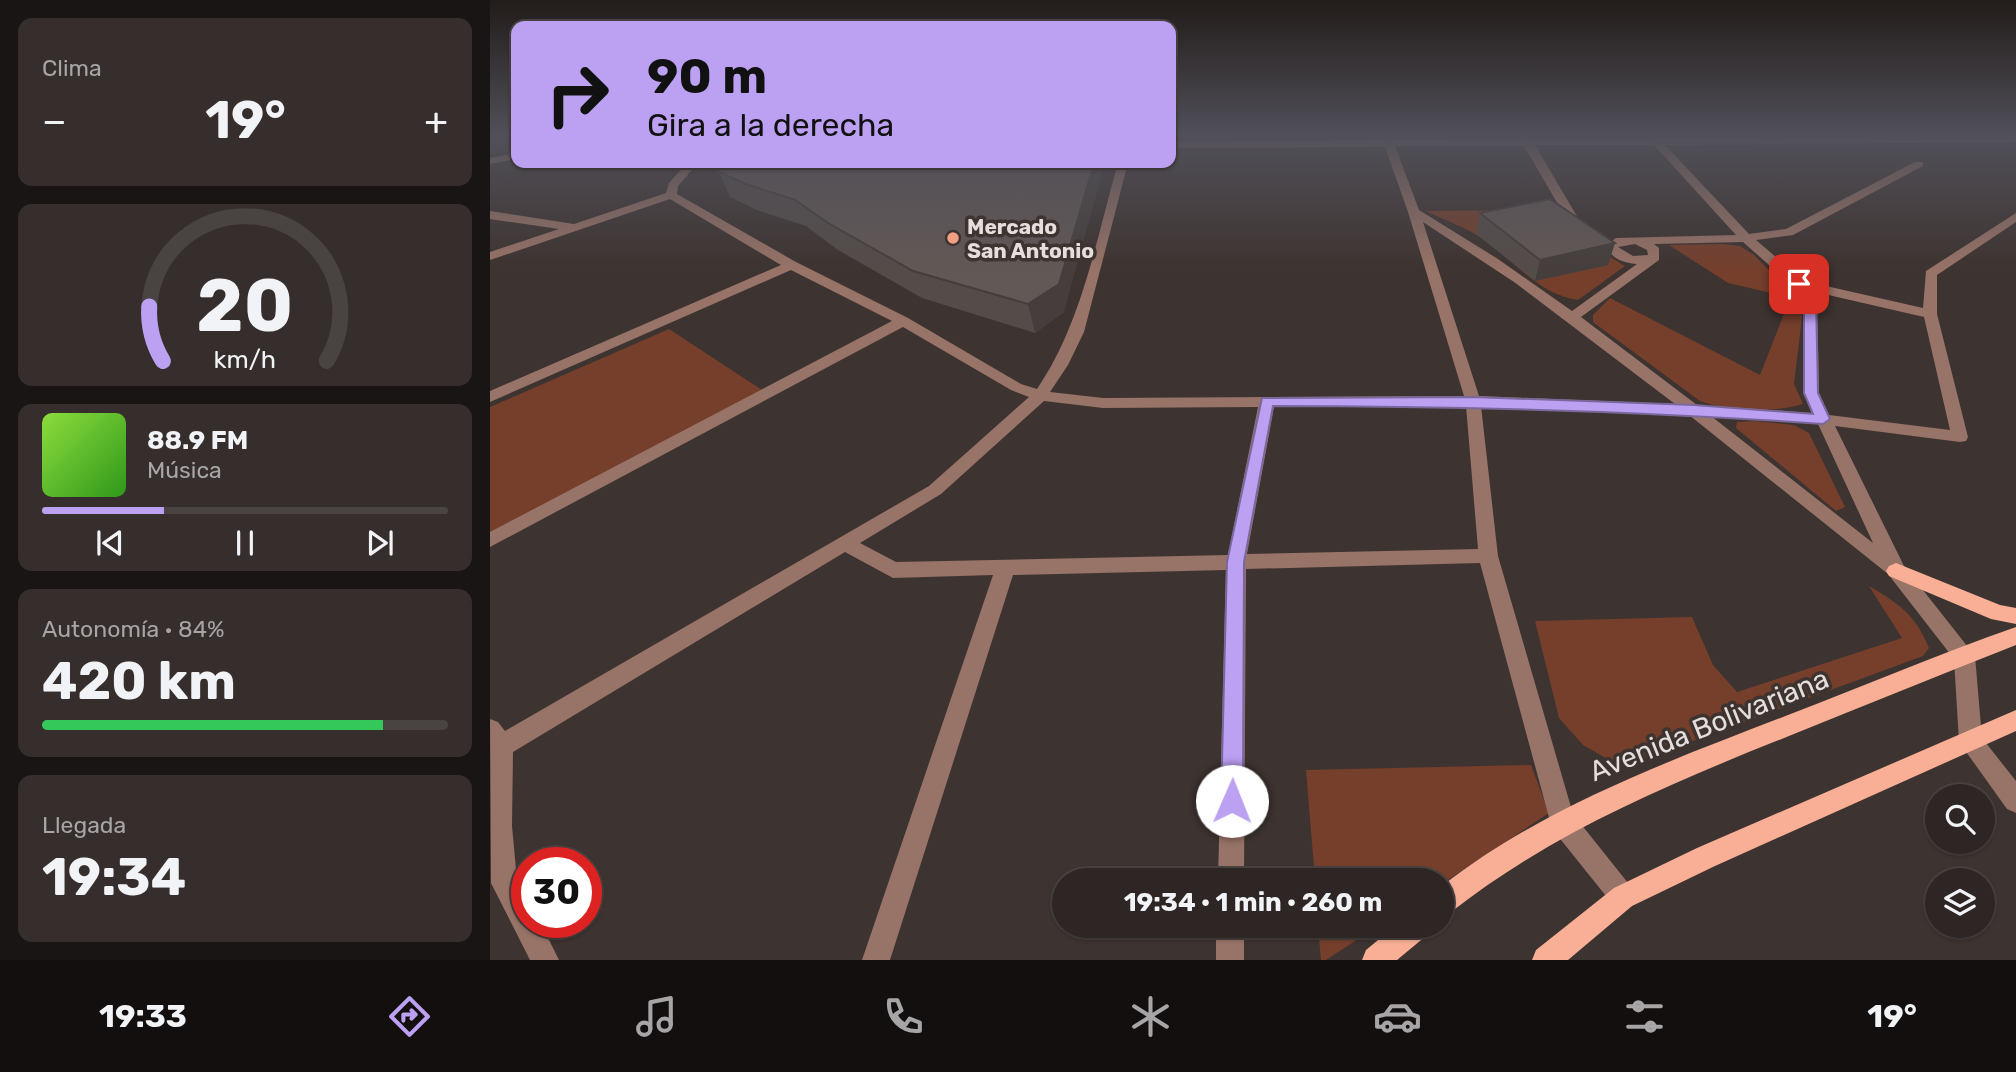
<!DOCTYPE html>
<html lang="es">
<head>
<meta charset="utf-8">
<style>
  body { margin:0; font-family:Rubik,sans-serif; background:#362e2c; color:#f1f3f6; height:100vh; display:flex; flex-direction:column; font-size:26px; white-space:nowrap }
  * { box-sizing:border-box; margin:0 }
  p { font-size:23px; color:#a7a5a6 }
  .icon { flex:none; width:38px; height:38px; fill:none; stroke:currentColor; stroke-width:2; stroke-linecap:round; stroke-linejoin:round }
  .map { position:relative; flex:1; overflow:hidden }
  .drawer { display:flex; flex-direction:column; gap:18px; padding:18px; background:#191514; width:490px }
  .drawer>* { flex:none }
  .banner { position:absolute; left:21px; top:21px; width:665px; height:147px; border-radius:14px; box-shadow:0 2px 5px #0004,0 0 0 2px #494341; background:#bca0f2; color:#111; overflow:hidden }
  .buttons { position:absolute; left:1435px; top:784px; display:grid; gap:14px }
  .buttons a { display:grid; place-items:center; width:70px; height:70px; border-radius:50%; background:#2e2624; box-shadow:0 2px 5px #0004,0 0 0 2px #494341; font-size:35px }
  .speed { position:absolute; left:21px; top:847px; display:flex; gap:14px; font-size:35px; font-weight:700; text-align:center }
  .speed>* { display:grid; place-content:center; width:91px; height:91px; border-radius:50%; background:#2e2624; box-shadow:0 2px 5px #0004,0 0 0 2px #494341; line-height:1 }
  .speed .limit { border:10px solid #d22; background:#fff; color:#111 }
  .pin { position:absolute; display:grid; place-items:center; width:60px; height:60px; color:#fff; margin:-30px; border-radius:14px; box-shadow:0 4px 10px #0006 }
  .me { position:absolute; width:77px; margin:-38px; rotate:1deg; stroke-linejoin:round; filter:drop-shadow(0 0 5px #0008) }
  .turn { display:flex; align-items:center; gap:24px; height:147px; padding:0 21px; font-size:32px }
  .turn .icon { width:91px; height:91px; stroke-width:2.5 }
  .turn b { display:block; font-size:49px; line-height:60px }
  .big { font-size:52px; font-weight:700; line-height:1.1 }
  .drawer .card { flex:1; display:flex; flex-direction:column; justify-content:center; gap:10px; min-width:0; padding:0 24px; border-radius:14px; background:#362e2c }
  .drawer .dial { align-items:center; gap:0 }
  .dial svg { height:182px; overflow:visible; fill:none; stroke:#494341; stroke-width:7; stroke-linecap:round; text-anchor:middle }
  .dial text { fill:#f1f3f6; stroke:none }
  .song { display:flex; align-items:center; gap:21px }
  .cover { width:84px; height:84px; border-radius:10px; background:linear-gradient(135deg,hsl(90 70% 55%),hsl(110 70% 35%)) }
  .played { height:7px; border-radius:4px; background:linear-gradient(90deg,#bca0f2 30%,#494341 30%) }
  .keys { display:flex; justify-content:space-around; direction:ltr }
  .heat { display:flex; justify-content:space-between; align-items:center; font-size:38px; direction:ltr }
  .charge { height:10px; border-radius:5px; background:linear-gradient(90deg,#34c759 84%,#494341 0) }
  .trip { position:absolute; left:562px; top:868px; width:402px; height:70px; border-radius:35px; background:#2e2624; box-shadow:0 2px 5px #0004,0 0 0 2px #494341; font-weight:700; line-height:70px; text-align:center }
  .menu { display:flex; height:112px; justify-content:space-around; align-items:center; background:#120f0e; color:#a7a5a6 }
  .menu .icon { width:49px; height:49px }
  .menu .active { color:#bca0f2 }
  .menu b { font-size:32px; color:#f1f3f6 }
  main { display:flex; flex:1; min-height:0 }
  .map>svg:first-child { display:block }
</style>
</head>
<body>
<main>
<section class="drawer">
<div class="card"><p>Clima</p>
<div class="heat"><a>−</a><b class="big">19°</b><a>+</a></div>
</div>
<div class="card dial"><svg viewBox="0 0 100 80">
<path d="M14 69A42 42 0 1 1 86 69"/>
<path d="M14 69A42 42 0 0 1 8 45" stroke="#bca0f2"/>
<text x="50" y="56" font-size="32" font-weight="700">20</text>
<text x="50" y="72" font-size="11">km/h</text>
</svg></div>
<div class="card">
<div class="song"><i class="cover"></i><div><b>88.9 FM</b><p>Música</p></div></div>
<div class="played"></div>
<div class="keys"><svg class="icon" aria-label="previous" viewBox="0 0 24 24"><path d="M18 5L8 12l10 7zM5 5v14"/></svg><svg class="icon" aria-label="pause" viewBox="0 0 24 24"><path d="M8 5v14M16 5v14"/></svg><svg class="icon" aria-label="next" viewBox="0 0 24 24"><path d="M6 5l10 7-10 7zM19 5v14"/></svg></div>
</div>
<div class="card"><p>Autonomía · 84%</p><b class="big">420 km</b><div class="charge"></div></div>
<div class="card"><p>Llegada</p><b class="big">19:34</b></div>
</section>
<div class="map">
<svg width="1526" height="960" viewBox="0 0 1526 960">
  <rect width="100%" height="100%" fill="#3d3330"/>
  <path fill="#753f2c" d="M1070,210L1085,236L1135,266L1088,300C1045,294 1021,255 985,234C970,225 952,219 936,211Z
    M1233,244L1250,246L1264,255L1307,299L1238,283L1179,245Z
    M1120,298L1270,375L1298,304L1313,309L1304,384L1313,404C1286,413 1236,411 1210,401L1103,322V315Z
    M179,329L275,392L0,540V407Z
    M1265,421L1304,425L1319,433L1355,507L1346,511L1246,428L1247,422Z
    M1379,586C1408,603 1426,615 1439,648L1433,656L1146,762L1121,761L1093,745L1069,718L1045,621L1202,617L1223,665L1247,692L1412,638Z
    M1041,765L1059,813L952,884V880H825L816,770Z
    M828,926H888L836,960H831Z"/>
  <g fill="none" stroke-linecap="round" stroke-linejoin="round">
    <path fill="#987367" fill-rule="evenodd" d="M891,136H901L903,140L1031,139L1029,136H1039L1041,139H1159L1157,136L1170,138L1526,136V142L1175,145L1259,234L1296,229L1425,162H1433V166L1303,235L1266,240L1314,281L1433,308L1436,271L1526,213V222L1447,275V314L1478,437L1476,441L1470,442L1345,426L1414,566L1485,656L1492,738L1526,781V813L1517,809L1469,742L1464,659L1398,574L1199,415L991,406L1008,556L1083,814L1142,888L1146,897L1142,906L1133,910L1124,906L1063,830L1060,821L990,563L756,569L754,880H728L736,570L523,575L400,960H372L503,575L403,578L355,552L23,752L22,826L27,880L37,898V922H50L69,960H40L1,883L0,719L8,722L15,731L439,486L539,397L521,390L413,327L0,547V532L402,321L301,270L0,402V391L291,265L180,199L0,260V252L69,229L0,219V211L84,224L176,193L179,183L197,163H208L188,186L187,194L306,262L418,318L531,384L547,389C592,323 606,240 628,163H638L594,332L578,365L560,392L613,398L974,396L918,212L895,147L681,148V142L893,140ZM1045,145H1164L1246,235L1126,238L1116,245C1120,259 1134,263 1147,264L1082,311L1008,259L929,210L905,146H1034L1083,230L1093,233L1095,230ZM933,222L1024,282L1185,404L989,396ZM1253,242L1304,287L1313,299V393L1323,413L1207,405L1091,317L1169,260V248L1164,244ZM1145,244L1157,250L1158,255L1143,256L1128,247ZM1321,291L1434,317L1460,430L1339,415L1329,393L1327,299ZM554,401L613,408L768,407L738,555L406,562L370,543L451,494ZM976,406L988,549L757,554L784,407ZM1221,416L1328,424L1383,543Z
      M26,153V159L0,164V158Z
      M726,926H754V960H726Z"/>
    <path fill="#f9af96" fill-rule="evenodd" d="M1406,563L1510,605L1526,608V624L1501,619L1399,576L1396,571L1399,566Z
      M1526,627V645C1450,675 1375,705 1299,736C1179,784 1063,832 961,912L952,916V886C1055,806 1177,762 1298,715C1374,686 1449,654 1526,627Z
      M1526,710V731L1225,866L1142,906L1078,960H1042L1046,950L1124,888L1207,848Z
      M905,926H940L936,936L907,960H872L876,950Z"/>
  </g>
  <path fill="#544c49" d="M225,163L574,312L545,333L432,298L348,250L316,226L267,210L240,197Z
    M990,213L1118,265L1045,281L986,234Z"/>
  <path fill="#453e3c" d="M604,163H615L574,312L545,333L538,304Z
    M1125,243L1118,265L1045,281L1050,260Z"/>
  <path fill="#625855" stroke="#453e3c" stroke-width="2" d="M225,163H604L569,284L538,304L423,271L338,223L305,200L256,184L229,172Z
    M1060,199L1125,243L1050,260L990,213Z"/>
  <linearGradient id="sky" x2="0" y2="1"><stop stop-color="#221c1a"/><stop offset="0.5" stop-color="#515059"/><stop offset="1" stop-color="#515059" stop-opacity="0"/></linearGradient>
  <rect width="1526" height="271" fill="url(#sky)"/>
  <path fill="#bca0f2" stroke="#7a689d" stroke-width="2" d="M1309,280L1313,281L1326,299L1328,393L1340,419L1333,424C1149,411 967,406 783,406L754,562L753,801L750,808L742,812L734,808L731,801L737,562L772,398L983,397L1204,405L1323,414L1314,393V299L1303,284Z"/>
  <circle fill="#f39f83" stroke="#3d3330" stroke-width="2.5" cx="463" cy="238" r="7"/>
  <g text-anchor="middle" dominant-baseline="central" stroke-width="7" stroke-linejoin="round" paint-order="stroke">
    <g font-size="21" font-weight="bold" fill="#e4dedc" stroke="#3d3330" text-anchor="start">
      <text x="477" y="226">Mercado<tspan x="477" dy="24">San Antonio</tspan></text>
    </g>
    <g font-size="28" fill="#e4dedc" stroke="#3d3330">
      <text transform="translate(1219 725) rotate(-22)">Avenida Bolivariana</text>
    </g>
  </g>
</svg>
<div class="buttons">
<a><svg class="icon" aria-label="search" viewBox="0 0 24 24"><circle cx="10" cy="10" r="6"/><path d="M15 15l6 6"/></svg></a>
<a><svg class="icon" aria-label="layers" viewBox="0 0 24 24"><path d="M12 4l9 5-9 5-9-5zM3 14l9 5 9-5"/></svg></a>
</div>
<div class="speed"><div class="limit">30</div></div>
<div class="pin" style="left:1309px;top:284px;background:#d93025"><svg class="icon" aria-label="arrive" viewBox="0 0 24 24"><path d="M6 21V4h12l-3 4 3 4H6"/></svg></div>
<svg class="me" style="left:742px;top:801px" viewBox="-20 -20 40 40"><circle r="19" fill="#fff"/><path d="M0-13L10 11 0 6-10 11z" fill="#bca0f2"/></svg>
<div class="trip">19:34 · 1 min · 260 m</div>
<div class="banner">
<div class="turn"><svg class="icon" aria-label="right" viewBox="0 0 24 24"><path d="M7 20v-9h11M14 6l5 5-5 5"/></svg><div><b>90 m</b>Gira a la derecha</div></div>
</div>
</div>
</main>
<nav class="menu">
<b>19:33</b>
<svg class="icon active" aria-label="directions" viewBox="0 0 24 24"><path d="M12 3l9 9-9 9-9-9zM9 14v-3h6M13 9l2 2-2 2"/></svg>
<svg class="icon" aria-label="music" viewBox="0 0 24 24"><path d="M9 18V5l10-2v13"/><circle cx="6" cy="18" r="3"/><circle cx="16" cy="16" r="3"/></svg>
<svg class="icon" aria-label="phone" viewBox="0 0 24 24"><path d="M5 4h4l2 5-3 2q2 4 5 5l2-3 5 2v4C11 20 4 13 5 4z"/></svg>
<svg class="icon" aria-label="climate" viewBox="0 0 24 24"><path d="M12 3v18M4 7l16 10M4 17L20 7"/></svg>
<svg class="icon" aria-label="car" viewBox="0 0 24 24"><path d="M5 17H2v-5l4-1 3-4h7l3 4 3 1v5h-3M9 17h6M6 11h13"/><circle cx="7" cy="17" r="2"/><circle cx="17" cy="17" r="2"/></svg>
<svg class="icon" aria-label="filters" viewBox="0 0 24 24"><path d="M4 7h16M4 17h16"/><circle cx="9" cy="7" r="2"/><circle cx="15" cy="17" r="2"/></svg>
<b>19°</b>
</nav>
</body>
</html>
